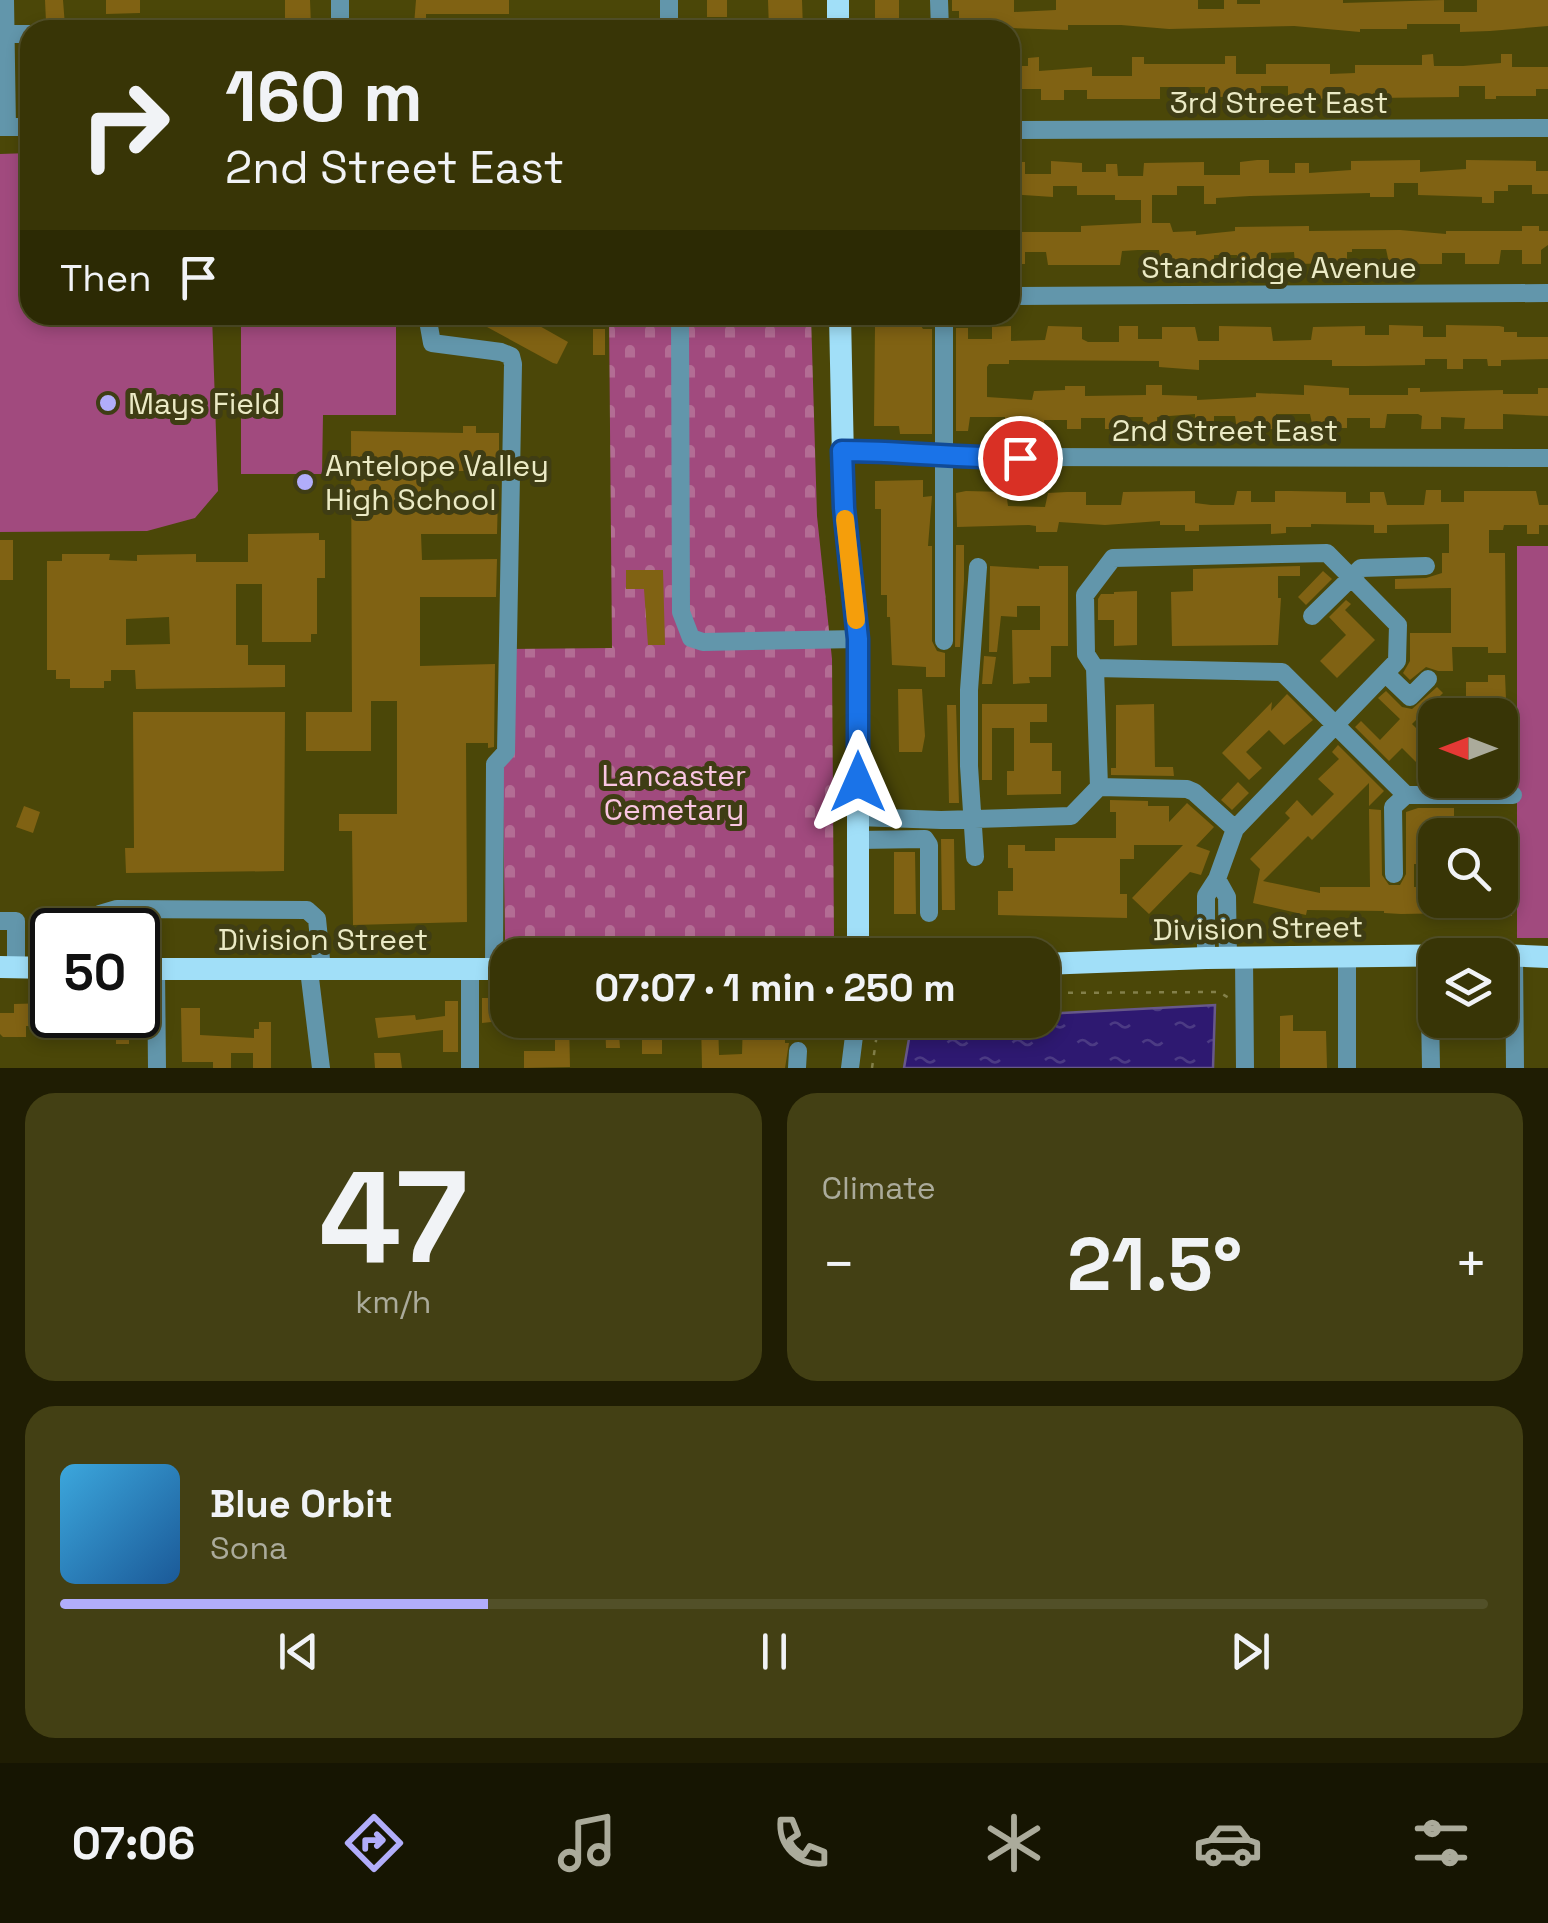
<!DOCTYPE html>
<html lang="en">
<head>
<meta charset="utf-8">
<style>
  body { margin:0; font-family:"Space Grotesk",sans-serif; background:#434014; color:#f1f3f6; height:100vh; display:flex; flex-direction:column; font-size:38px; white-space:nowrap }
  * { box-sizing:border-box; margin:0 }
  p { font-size:32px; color:#abab9b }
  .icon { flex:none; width:55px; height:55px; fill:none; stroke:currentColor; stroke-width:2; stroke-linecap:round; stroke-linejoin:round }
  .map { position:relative; height:1068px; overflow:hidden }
  .details { display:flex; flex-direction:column; gap:25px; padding:25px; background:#1f1d03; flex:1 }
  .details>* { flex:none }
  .hud { position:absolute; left:20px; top:20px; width:1000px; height:305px; border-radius:30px; box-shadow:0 5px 15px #0003,0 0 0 2px #525028; background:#383506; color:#f1f3f6; overflow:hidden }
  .needle { width:65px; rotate:270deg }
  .controls { position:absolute; left:1418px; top:698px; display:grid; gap:20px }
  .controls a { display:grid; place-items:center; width:100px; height:100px; border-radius:20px; background:#383506; box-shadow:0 5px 15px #0003,0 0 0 2px #525028; font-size:50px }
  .speed { position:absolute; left:30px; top:908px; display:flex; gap:20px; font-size:50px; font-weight:700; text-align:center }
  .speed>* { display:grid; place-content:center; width:130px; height:130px; border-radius:50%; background:#383506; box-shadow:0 5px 15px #0003,0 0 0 2px #525028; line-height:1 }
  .speed .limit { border:5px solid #111; border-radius:15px; background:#fff; color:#111 }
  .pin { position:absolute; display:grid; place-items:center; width:85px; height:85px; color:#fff; margin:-42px; border:5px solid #fff; border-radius:50%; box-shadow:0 2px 10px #0007 }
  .me { position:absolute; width:110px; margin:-55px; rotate:0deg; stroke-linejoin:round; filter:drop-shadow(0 0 8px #0008) }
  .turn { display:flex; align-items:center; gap:35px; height:210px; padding:0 40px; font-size:45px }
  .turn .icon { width:130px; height:130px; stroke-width:2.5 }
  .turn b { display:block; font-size:70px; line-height:85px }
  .then { display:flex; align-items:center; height:95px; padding:0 40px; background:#0003; gap:20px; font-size:38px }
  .big { font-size:75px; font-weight:700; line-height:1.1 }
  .details .widget { flex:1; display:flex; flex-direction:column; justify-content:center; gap:15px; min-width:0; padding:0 35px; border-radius:30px; background:#434014 }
  .details .dial { align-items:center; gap:0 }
  .dial b { font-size:130px; line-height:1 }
  .song { display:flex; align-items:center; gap:30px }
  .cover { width:120px; height:120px; border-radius:15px; background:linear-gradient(135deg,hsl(200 70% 55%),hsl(210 70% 35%)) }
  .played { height:10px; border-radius:5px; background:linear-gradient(90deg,#b1adfa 30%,#525028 30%) }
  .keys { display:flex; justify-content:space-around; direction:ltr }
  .heat { display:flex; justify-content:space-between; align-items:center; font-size:55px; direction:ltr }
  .details .tiles { flex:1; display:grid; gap:25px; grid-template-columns:1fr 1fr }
  .widget:last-child { grid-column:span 2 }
  .trip { position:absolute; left:490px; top:938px; width:570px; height:100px; border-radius:30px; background:#383506; box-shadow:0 5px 15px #0003,0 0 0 2px #525028; font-weight:700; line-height:100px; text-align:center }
  .dock { display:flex; height:160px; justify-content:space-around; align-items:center; background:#161502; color:#abab9b }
  .dock .icon { width:70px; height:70px }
  .dock .selected { color:#b1adfa }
  .dock b { font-size:45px; color:#f1f3f6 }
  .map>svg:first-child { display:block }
</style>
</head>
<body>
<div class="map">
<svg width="1548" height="1068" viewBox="0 0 1548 1068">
  <defs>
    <pattern id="cemetery-stones" width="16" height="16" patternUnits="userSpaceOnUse" patternTransform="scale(2.5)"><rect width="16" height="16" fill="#a14a7e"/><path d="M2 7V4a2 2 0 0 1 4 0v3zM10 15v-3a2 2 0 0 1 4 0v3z" fill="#b36d94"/></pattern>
    <pattern id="water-ripples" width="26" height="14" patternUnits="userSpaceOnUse" patternTransform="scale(2.5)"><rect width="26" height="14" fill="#2e1971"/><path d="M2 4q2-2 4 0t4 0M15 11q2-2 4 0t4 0" fill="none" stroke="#4c3b84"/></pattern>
  </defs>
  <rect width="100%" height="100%" fill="#4b4708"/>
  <path fill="#a14a7e" d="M30,153V315H212L218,491L195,518L147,531L0,532V154Z
    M241,315H396V415H323L322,474H241Z
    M1517,546H1548V938H1517Z"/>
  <path fill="url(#cemetery-stones)" d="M609,315H811L817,516L832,659L834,940L824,950H519L505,940L501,649L612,648Z"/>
  <path fill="url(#water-ripples)" stroke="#67588a" stroke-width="2.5" d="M1215,1005L1213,1068H904L910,1033L925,1020H1042L1043,1014Z"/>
  <path fill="#806213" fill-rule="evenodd" d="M45,0H63L65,26H53V22H46Z
    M106,0H140V13L106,14Z
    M285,0H310L311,25H285Z
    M416,0H509V14H426V25H414Z
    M707,0H727V17H707Z
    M768,0H802L803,30H769Z
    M875,0H899V30H875Z
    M952,0H1014V12L1056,10V0H1198V9H1224V0H1237V4H1260V0H1343V3L1444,0V12H1477V0H1548V26L1490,31L1460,32V24H1407V29H1360V32L1294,26L1169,29L1121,25H1068V30L978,27V30H959V11H952Z
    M1433,54L1434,66H1463L1501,63V54H1512V67H1548V89H1536V96H1496V99H1485V86H1459V97L1288,99V86H1261V98H1239L1205,96V87H1160V99H1087V90H1064V100H1041V89H1010V66H1028V58L1039,57V71L1092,67V76H1132V57H1144V64H1225V56H1236V74H1266V64H1330V74L1355,73V65H1422V55Z
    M1257,160H1269V173H1295V163H1309V173L1351,170V161L1420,160V172L1466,169V160L1536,161V171H1548V194H1532V185H1508V191H1494V203H1482V197L1418,195V183H1394V197H1370V193L1250,196L1216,198V204H1204V186H1177V195H1152V223H1170L1173,232L1196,231V235L1235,231V227L1309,226V231L1400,230L1446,234V231H1522V226H1539V231H1548V245L1541,250V264H1522V250H1501L1499,264H1465V253H1442V264H1422L1389,263L1386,249H1352V252H1347V263L1295,264L1294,252L1271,253V265H1237V255H1214V265L1161,264L1159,250H1138L1122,251L1120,265H1048L1046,252H1025V264H1010V222H1021V232H1081V226L1141,223V200H1115V195H1077V186H1053V197L1010,194L1011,162H1025V174H1051V161L1082,163V172H1106V164H1117L1118,176H1143L1144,163L1204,162V175H1240V162Z
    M465,315H520L568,342L557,364L553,363Z
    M1389,325L1423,326V337H1446V325L1499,326L1504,327V332H1517V337H1548V359L1501,360V366H1488L1487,359H1463V369H1447V359H1425V365L1366,366H1332V360H1199V370L1159,367V361L1009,360V364H989L987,367V397L1032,400L1034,391L1065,390V386H1085V396L1146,395V385H1162V395L1197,396V400L1256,397V393L1304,395V385L1349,388V395H1408V388H1420V392L1503,390V394H1538V388H1548V416L1503,414V429H1464L1465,418L1441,417V429H1421L1422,416L1418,414H1387L1385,428H1370V418H1347V428H1313L1310,414H1276V429L1251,430H1237L1235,416H1214V430H1195V414L1157,417V429L1142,428L1143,417H1119V429H1105V418H1081V429H1067V420H1044V429L1005,430V417H970L968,431H956V328H968V339H992V327L1011,326V341L1045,340L1048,326L1082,327V339L1088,342H1119V326H1138V339H1162V327H1195L1198,341H1219V326L1271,327L1273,341L1311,340L1313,327L1365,326V335H1389Z
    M875,326H921L923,329H932V434H900L899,426H874Z
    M593,329H605V355H593Z
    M463,426H476V433H499V471H421V496H498L497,534H421L422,560L497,559L496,597H420V666L495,664L494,747L488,748V743H466L467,922L353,925L352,831H339V814H397V701H371V751H306V712H352L351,431L463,433Z
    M923,480V497L932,496L928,546H932V641L937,651L945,653V677H926V667L892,665L890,617H887V595H881V509H875V481Z
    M1426,490H1441V502H1464V491H1536L1539,505H1548V525H1539V534H1527V525H1504L1503,530H1489V553H1505L1506,653H1488V647H1452L1453,671H1438L1426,667L1410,680L1403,673L1410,661V633H1451V588L1395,589V579L1426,578L1442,573V553H1449V524L1387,525V533H1374V525L1311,524V527H1286V533L1271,534V524L1199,525V531H1185V525H1160V521L1105,525L1059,522L1057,532H1036V526L1029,525L957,527L956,493L966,491L1006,492L1008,506L1045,507L1048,493L1067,492H1086V505H1121L1123,492L1195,491V503L1211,505H1234L1237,491H1251V502H1275V491H1290L1346,492V503H1370V492H1384L1387,505H1424Z
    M319,533V540H325V578H317V634H311V642H262V584H236V645H248V665H285V687L136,689L135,670H111V681H104V688H70V679H56V670H47V561H62V554H110L109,560L137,561V555L196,554V562H248V534ZM169,617L170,644L126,645V619Z
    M0,540H13V580H0Z
    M956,545H964V581L960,647H955Z
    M990,566L1039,569V566H1068V646H1051V677H1029L1030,683L1013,684L1012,630H1040V606H1017V617L1001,616L997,652H989Z
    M1300,566V576H1278V598H1281L1278,645L1172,646L1171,592L1193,591V569Z
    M626,570H663L665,645H648L644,589H626Z
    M1323,571L1332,579L1306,605L1298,597Z
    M1137,591V645L1114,646V620H1098V599L1101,594H1114V592Z
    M1346,600L1351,604L1345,610L1375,640L1337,678L1320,661L1346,635L1329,617Z
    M984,656L996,657L992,684H982Z
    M1488,675H1505L1506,699H1466V682H1488Z
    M1437,687L1443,693L1412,724L1435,747V760L1425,771L1402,748L1389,761L1355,727L1361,721L1380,740L1400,719L1378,698L1386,691L1402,707L1412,709Z
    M898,689H922L925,736L922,752H899Z
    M1287,694L1313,720L1284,745L1269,730L1246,752L1262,768L1249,780L1222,753L1272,702L1271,711Z
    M982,704H1047V722H1030V743H1052V771H1061V794L1007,795V771H1014V728H992V780H982Z
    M1154,704L1155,767H1173L1174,776L1111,775V768H1116V705Z
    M947,705H956L959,803H949Z
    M133,712H285L284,871L126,873L125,848H134Z
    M1338,745L1384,791L1369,806V783L1312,840L1308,836L1263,881L1320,893V887H1370L1369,809L1381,810L1382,875L1389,885H1400L1406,874V812L1418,808H1454V817H1441V835H1435V864H1414V887H1432L1435,900H1500V877H1512V916H1458V913L1401,914L1384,913V911L1307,910L1306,915L1253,903L1260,869L1250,859L1290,818L1285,813L1297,800L1312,816L1334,794L1318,779L1339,759L1332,752Z
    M1238,782L1249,793L1232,810L1221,800Z
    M1110,800L1148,801V806H1169V822L1187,803L1214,827L1196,846L1210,851L1201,875L1190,872L1149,914L1132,898L1183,845H1134V859H1120V894H1127V918L998,915V891H1013V868H1008V845H1025V851H1055V838H1116V812H1110Z
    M24,806L40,812L33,833L16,827Z
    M941,839H954L955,910H942Z
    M894,852H915L916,914H894Z
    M482,998H501V1021L482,1023Z
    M445,1001H458V1052H443V1030L378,1038L375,1018L415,1015L416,1020L445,1016Z
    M52,1003L57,1026H26V1037H3L0,1034V1013H14V1004Z
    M181,1008H200V1035L254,1038V1029H259V1022H271V1068H253V1053H231V1068H213V1062H182Z
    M116,1015H129V1044H116Z
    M1293,1015V1031H1326L1327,1068H1280V1016Z
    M555,1020H569L570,1067L524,1068V1051H555Z
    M605,1020H633V1034H619L620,1048H606Z
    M701,1020H718L719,1055L742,1054L743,1020H785V1043H789L785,1068H702Z
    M642,1038H662V1054H642Z
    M374,1053H400L402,1068H375Z"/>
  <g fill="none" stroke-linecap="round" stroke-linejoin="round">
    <path stroke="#83804a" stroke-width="2.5" stroke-dasharray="5 8" stroke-linecap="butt" d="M1042,993L1219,992L1229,998
      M872,1068L879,1020"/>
    <path stroke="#6296ab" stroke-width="18" d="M5,0L7,127
      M340,0V30
      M669,0V30
      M939,0L940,30
      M5,34H30
      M0,127H30
      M1010,130L1548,128
      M1010,296L1548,293
      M427,315L432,343L501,352L511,356L513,364L506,752L495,764L494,969
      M680,315L681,612L691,638L703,642L858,639
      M944,315V641
      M842,451L912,453L944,457L1548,458
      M1312,616L1361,568L1426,566
      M1095,668L1282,672L1406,795H1513
      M1386,674L1410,697L1428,679
      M1099,787L1095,668L1086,654L1085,595L1113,558L1327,553L1398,625L1397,661L1235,829L1217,879L1206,896V958
      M858,817L941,820L1071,816L1099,787L1187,789L1194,792L1235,829
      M858,840L925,839L929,845V913
      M975,857L969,766V690L978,567
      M1394,874L1393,807L1406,795
      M1217,879L1227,897L1228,958
      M0,921H16V967
      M97,930L100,914L117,909L307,910L317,919L322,970
      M1429,955L1431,1068
      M1514,955L1515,1068
      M1347,957V1068
      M1244,958L1245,1068
      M156,969L157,1068
      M470,969V1068
      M309,970L321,1068
      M797,1068L798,1051
      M850,1068L856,1020"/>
    <path stroke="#a1dff8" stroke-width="22" d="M838,0V30
      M840,315L844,508L858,639V955
      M1500,955L1548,957
      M1042,964L1206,958L1474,955
      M0,967L52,968
      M138,969H508"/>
  </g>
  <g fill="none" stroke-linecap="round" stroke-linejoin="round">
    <g stroke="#114b97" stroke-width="25">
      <path id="route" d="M858,782V639L844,508L842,451C901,451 960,458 1020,458"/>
    </g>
    <use href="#route" stroke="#1a73e8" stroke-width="18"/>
    <path stroke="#f59e0b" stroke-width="18" d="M845,519L856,620"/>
  </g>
  <g fill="#b1adfa" stroke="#3f3d14" stroke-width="4">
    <circle cx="108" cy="403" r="10"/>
    <circle cx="305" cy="482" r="10"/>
  </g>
  <g text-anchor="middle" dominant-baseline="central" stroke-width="10" stroke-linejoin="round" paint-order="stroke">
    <g font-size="30" fill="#ebeac5" stroke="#3f3d14">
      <text x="1279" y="102">3rd Street East</text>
      <text x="1279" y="267">Standridge Avenue</text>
      <text x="1225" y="430">2nd Street East</text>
      <text transform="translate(1258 928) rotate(-1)">Division Street</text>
      <text x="323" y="939">Division Street</text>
    </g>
    <g font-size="30" fill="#ebeac5" stroke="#3f3d14" text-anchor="start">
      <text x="128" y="403">Mays Field</text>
      <text x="325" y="465">Antelope Valley<tspan x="325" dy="34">High School</tspan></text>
    </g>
    <g font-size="30" fill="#fac6e2" stroke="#3f3d14">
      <text x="674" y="775">Lancaster<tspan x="674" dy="34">Cemetary</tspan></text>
    </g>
  </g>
</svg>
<div class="controls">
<a><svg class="needle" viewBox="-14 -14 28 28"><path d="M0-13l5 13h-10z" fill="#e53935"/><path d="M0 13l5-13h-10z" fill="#abab9b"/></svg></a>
<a><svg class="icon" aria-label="search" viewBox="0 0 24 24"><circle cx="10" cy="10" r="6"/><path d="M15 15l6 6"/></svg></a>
<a><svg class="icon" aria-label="layers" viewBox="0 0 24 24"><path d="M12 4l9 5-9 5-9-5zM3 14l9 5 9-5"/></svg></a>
</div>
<div class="speed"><div class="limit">50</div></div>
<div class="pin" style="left:1020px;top:458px;background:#d93025"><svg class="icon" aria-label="arrive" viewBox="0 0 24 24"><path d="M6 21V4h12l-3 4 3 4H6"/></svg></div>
<svg class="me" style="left:858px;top:782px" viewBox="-20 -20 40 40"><path d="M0-17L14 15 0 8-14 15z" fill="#1a73e8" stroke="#fff" stroke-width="4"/></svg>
<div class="trip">07:07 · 1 min · 250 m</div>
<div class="hud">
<div class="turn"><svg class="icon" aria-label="right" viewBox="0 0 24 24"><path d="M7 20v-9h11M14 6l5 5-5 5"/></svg><div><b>160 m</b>2nd Street East</div></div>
<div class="then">Then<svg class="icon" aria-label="arrive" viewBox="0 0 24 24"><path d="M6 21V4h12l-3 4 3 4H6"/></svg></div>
</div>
</div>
<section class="details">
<div class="tiles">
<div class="widget dial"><b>47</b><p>km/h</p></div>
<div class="widget"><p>Climate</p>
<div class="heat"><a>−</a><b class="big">21.5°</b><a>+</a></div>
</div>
<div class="widget">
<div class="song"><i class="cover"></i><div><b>Blue Orbit</b><p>Sona</p></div></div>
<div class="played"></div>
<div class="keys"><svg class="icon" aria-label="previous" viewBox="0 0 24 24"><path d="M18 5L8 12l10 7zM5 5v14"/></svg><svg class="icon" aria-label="pause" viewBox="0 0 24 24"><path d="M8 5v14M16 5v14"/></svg><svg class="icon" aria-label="next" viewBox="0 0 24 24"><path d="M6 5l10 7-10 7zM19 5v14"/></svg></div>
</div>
</div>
</section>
<nav class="dock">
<b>07:06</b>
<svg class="icon selected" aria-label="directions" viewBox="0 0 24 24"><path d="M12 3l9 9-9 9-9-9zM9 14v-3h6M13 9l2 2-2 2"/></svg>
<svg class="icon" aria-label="music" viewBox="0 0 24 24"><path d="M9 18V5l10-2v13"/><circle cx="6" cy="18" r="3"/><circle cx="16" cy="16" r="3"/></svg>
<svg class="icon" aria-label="phone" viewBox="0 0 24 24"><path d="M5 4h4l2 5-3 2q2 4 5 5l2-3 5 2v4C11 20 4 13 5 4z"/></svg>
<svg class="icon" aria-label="climate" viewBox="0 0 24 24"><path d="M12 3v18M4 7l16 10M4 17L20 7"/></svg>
<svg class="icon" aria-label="car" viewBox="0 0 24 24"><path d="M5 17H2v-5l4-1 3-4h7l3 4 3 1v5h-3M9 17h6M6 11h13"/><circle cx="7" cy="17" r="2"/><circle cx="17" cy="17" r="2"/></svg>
<svg class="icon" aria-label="filters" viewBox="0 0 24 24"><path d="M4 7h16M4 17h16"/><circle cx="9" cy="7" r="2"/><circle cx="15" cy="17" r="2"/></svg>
</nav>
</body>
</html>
